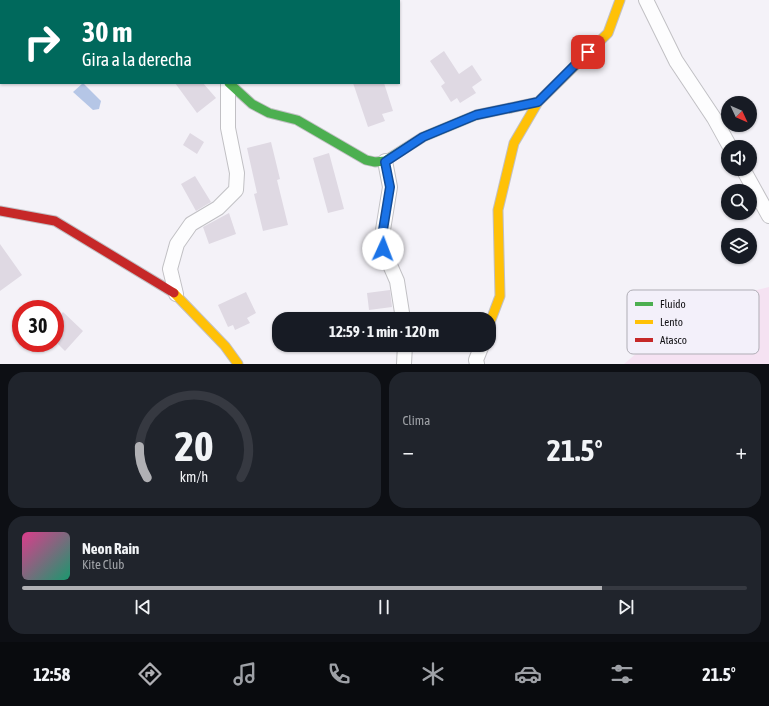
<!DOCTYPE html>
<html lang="es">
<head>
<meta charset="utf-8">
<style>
  body { margin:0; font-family:"Asap Condensed",sans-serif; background:#20242c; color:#f1f3f6; height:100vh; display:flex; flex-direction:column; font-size:15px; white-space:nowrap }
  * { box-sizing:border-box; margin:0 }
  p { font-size:13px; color:#9ea1a6 }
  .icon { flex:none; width:22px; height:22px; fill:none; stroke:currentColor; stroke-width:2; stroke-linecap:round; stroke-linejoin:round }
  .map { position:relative; height:364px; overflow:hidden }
  .sheet { display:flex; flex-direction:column; gap:8px; padding:8px; background:#0d0f14; flex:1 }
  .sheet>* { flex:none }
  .banner { position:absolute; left:0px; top:0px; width:400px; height:84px; box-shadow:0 1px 3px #0004; background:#00695c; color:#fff; overflow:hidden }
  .needle { width:26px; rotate:134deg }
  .buttons { position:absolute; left:721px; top:96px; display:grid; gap:8px }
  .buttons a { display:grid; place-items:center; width:36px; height:36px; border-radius:50%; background:#171b24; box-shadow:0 1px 3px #0004; font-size:20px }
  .speed { position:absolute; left:12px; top:300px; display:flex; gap:8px; font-size:20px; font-weight:700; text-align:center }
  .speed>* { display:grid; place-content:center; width:52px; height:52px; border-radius:50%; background:#171b24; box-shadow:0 1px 3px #0004; line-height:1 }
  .speed .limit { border:6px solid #d22; background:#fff; color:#111 }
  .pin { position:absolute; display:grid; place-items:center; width:34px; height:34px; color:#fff; margin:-17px; border-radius:8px; box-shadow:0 2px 6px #0006 }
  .me { position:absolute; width:44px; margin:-22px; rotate:2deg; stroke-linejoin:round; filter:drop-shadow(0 0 3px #0008) }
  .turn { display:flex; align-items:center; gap:14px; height:84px; padding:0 16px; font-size:18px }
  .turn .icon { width:52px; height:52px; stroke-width:2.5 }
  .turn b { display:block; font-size:28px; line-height:34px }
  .big { font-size:30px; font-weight:700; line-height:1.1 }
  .sheet .card { flex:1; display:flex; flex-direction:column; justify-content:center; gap:6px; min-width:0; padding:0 14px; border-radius:16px; background:#20242c }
  .sheet .dial { align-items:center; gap:0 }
  .dial svg { height:104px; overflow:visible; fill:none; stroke:#363941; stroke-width:7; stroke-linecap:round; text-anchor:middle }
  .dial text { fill:#f1f3f6; stroke:none }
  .song { display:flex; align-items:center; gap:12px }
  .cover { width:48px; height:48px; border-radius:6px; background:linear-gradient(135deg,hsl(330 70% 55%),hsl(160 70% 35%)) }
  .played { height:4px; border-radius:2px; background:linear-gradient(90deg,#b0b0b4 80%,#363941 80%) }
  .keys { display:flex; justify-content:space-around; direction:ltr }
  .heat { display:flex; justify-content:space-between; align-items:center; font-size:22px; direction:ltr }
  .sheet .tiles { flex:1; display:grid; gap:8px; grid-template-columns:1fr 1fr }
  .card:last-child { grid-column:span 2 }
  .trip { position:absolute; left:272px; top:312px; width:224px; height:40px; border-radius:16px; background:#171b24; box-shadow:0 1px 3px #0004; font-weight:700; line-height:40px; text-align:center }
  .tabs { display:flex; height:64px; justify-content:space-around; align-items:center; background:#090b0e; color:#9ea1a6 }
  .tabs .icon { width:28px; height:28px }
  .tabs .selected { color:#b0b0b4 }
  .tabs b { font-size:18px; color:#f1f3f6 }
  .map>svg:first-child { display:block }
</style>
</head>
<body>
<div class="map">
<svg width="769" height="364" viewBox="0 0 769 364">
  <rect width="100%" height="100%" fill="#f4f2f8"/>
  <path fill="#f5e2f2" d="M769,287V364H624L692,306Z"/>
  <path fill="#b5c6e6" d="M83,83L101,101L99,109L93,110L73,92Z"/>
  <path fill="#dfd9e3" d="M444,51L459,74L472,65L482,80L472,87L476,93L460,103L457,98L451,102L441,86L445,83L430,61Z
    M175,83H203L216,98L197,113Z
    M353,83H384L393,111L382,114L385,121L368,127Z
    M190,133L204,142L197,154L183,145Z
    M271,142L280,179L277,180L288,225L263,231L254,194L257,193L247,148Z
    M329,153L344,209L328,213L313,158Z
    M195,176L211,202L196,211L181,184Z
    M229,213L236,234L209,244L203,227Z
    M0,244L22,275L0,291Z
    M390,290L392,307L369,310L367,293Z
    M246,292L256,313L247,318L250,323L235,330L233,325L228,327L218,305Z
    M63,312L83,331L65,351L55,341V320Z"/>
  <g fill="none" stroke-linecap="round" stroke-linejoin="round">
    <g stroke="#c1c0c4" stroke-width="16">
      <path id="street" d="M141,0L143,1
        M646,0L676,61L714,118L730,147
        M269,1L270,0
        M385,161L390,187L382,236L383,249L397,281L403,319
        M743,169L769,216
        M176,294L170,269L177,244L191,224L218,208L236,190L237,173L228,128V83
        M404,364L405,345
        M477,364L476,360L482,345"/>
    </g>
    <g stroke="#c1c0c4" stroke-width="11">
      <path id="fast" d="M229,83L252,104L269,113L297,120L366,160L375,162L385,161L423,137L476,115L510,108"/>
    </g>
    <g stroke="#c1c0c4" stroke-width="11">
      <path id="slow" d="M510,108L538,102L608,33L620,0
        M174,293L225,346L238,364
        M489,325L500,296L498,210L514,143L538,102"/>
    </g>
    <g stroke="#c1c0c4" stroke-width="11">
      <path id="jam" d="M0,211L55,221L174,293"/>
    </g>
    <use href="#street" stroke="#fdfdfe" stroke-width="14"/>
    <use href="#fast" stroke="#4caf50" stroke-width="9"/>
    <use href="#slow" stroke="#ffc107" stroke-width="9"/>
    <use href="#jam" stroke="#c62828" stroke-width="9"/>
  </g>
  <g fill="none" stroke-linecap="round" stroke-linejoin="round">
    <g stroke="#114b97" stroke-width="10">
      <path id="route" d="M383,249L382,236L390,187L385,162L423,137L476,115L538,102L588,52"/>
    </g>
    <use href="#route" stroke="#1a73e8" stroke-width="7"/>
  </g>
  <rect x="627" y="290" width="132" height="64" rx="6" fill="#f3f0fa" stroke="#afadb5" stroke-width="1"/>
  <rect x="635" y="302" width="18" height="4" fill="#4caf50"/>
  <rect x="635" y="320" width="18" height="4" fill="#ffc107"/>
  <rect x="635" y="338" width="18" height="4" fill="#c62828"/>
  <g font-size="11" fill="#111013">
    <text x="660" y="308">Fluido</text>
    <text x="660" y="326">Lento</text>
    <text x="660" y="344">Atasco</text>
  </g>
</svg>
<div class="buttons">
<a><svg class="needle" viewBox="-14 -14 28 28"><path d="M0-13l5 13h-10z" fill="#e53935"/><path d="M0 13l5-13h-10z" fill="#9ea1a6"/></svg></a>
<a><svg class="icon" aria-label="sound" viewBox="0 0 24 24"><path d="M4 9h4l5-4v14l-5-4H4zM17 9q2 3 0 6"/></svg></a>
<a><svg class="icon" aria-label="search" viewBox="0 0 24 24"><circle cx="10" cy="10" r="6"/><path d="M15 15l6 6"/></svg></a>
<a><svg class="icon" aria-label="layers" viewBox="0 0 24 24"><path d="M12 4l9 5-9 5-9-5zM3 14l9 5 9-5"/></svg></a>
</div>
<div class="speed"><div class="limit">30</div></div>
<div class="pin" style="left:588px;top:52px;background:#d93025"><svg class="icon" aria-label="arrive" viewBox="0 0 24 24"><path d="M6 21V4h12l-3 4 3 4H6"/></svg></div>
<svg class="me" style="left:383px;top:249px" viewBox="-20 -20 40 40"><circle r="19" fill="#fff"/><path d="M0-13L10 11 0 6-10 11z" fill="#1a73e8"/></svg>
<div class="trip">12:59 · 1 min · 120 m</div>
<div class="banner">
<div class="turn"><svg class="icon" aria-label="right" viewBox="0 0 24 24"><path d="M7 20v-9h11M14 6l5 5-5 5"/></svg><div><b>30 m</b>Gira a la derecha</div></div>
</div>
</div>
<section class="sheet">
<div class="tiles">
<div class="card dial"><svg viewBox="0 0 100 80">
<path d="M14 69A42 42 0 1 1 86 69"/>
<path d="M14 69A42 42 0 0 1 8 45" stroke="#b0b0b4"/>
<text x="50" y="56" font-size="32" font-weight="700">20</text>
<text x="50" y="72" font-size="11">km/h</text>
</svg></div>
<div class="card"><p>Clima</p>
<div class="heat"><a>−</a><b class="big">21.5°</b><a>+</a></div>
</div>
<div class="card">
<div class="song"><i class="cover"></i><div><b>Neon Rain</b><p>Kite Club</p></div></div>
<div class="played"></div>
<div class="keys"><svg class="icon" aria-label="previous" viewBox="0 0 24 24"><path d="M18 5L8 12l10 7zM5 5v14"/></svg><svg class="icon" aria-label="pause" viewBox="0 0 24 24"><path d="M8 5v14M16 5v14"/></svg><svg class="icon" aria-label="next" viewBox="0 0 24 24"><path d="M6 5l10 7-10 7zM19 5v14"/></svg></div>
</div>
</div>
</section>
<nav class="tabs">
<b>12:58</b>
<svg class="icon selected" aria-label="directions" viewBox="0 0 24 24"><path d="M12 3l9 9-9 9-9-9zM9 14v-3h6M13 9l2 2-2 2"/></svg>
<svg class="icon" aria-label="music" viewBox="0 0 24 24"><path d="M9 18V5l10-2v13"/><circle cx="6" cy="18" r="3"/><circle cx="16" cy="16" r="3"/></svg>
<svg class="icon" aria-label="phone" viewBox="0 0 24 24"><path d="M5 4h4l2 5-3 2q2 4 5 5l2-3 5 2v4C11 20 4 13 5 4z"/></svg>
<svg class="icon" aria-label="climate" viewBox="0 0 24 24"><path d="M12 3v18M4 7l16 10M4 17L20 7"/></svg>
<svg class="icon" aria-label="car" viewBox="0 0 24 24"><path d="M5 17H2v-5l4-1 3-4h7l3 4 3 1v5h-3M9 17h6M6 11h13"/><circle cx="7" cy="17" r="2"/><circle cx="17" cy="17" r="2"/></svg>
<svg class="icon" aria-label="filters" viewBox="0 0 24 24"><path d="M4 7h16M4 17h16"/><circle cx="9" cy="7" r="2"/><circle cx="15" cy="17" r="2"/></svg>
<b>21.5°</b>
</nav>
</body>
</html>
